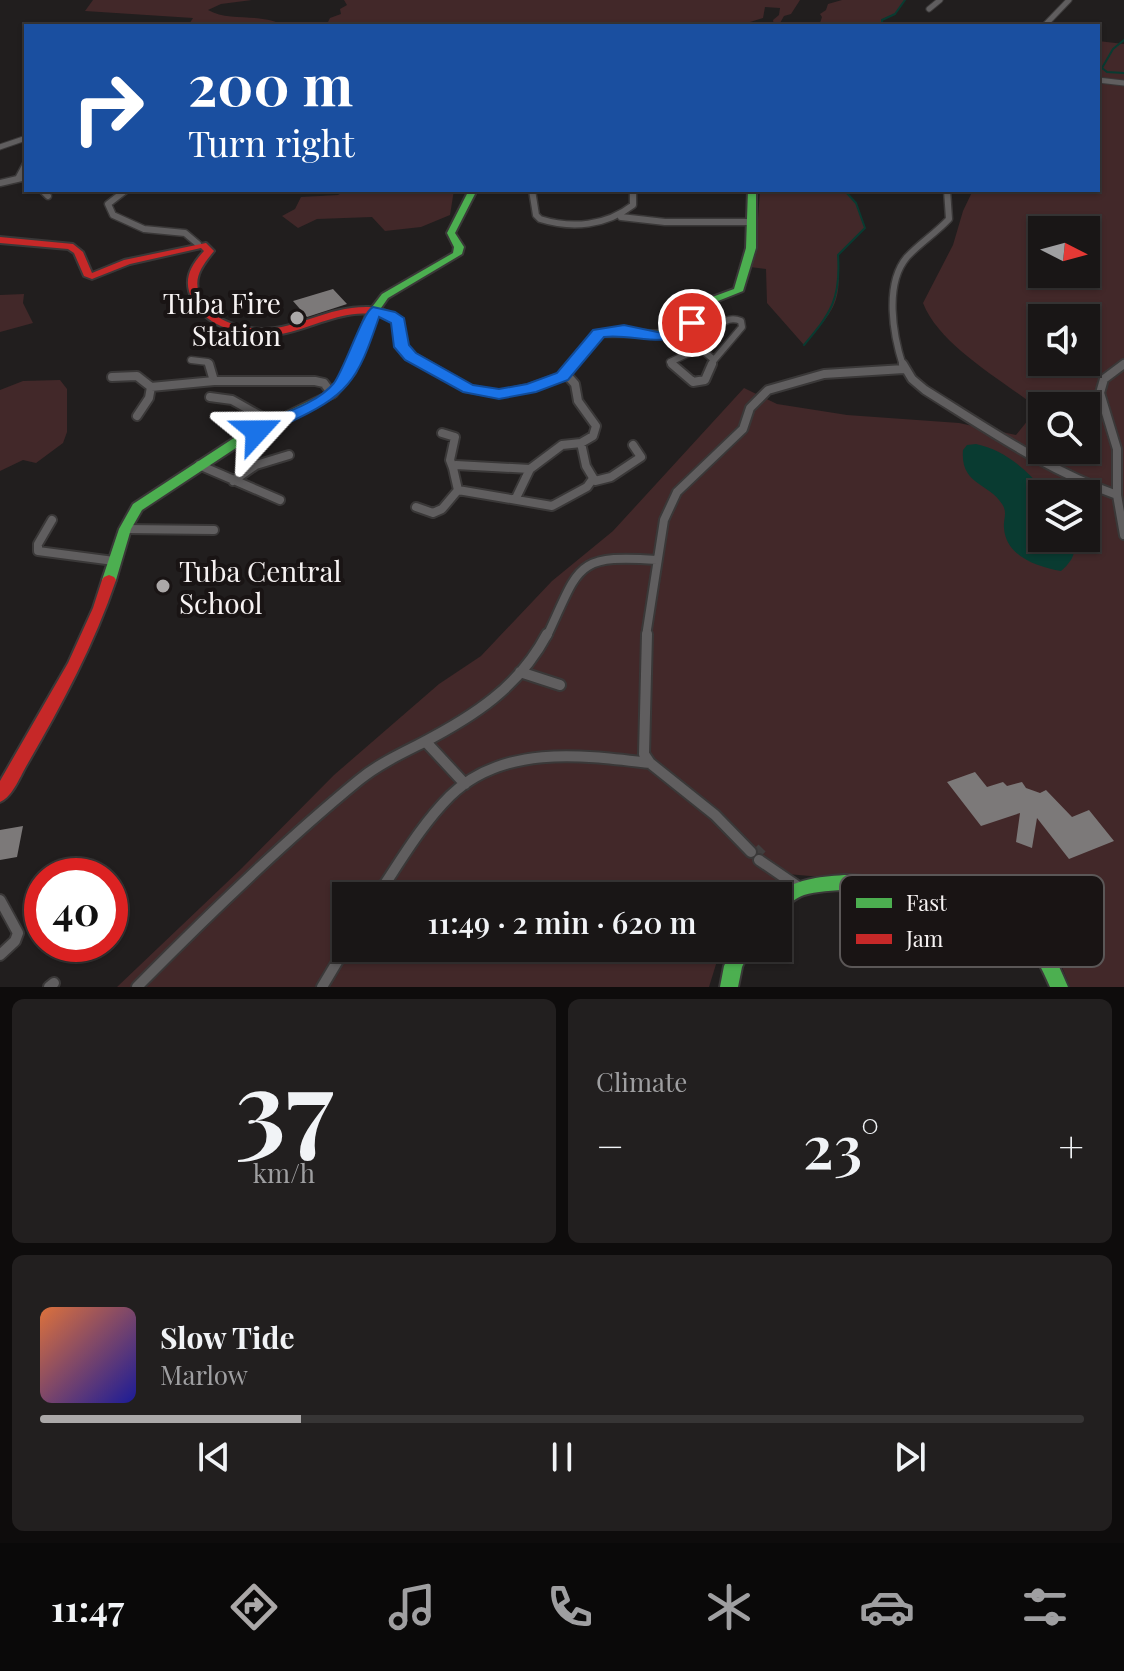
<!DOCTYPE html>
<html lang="en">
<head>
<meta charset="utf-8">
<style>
  body { margin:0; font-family:"Playfair Display",serif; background:#221f1f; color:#f1f3f6; height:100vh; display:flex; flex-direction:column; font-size:30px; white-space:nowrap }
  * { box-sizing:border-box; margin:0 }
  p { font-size:26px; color:#9f9fa1 }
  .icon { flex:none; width:44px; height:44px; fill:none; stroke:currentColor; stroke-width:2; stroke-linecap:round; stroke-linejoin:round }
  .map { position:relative; height:987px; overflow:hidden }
  .panel { display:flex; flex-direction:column; gap:12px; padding:12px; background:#0e0c0c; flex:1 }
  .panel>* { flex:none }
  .guide { position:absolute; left:24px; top:24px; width:1076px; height:168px; border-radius:0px; box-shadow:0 2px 6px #0004,0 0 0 2px #373535; background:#1a4fa0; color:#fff; overflow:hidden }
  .needle { width:52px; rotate:96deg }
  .fabs { position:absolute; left:1028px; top:216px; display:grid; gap:16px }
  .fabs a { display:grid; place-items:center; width:72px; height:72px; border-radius:0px; background:#191616; box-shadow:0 2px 6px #0004,0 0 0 2px #373535; font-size:40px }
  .speed { position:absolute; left:24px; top:858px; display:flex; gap:16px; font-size:40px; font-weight:700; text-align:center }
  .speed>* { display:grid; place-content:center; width:104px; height:104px; border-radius:50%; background:#191616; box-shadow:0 2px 6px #0004,0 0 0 2px #373535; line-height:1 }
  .speed .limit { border:12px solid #d22; background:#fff; color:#111 }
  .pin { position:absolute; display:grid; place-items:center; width:68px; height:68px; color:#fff; margin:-34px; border:4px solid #fff; border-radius:50%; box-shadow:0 2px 8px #0007 }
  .me { position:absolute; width:88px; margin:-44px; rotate:66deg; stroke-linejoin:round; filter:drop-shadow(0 0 6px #0008) }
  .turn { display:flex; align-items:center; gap:28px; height:168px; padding:0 32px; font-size:36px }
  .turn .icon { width:104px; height:104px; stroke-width:2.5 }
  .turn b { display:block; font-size:56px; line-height:68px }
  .big { font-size:60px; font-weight:600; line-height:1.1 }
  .panel .tile { flex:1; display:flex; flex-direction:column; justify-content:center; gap:12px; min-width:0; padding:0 28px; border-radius:12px; background:#221f1f }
  .panel .dial { align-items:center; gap:0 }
  .dial b { font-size:104px; line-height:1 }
  .song { display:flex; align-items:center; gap:24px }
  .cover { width:96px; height:96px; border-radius:12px; background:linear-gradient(135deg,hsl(20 70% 55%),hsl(240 70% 35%)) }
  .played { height:8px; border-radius:4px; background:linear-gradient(90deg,#aba8a8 25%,#373535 25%) }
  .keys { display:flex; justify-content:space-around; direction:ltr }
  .heat { display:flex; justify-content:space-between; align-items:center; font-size:44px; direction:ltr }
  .panel .tiles { flex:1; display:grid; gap:12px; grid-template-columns:1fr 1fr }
  .tile:last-child { grid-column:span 2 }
  .trip { position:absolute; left:332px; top:882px; width:460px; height:80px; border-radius:0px; background:#191616; box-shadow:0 2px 6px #0004,0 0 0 2px #373535; font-weight:600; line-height:80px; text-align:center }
  .menu { display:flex; height:128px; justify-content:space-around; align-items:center; background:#0a0909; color:#9f9fa1 }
  .menu .icon { width:56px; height:56px }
  .menu .on { color:#aba8a8 }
  .menu b { font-size:36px; color:#f1f3f6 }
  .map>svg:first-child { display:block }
</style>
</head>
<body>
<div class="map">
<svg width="1124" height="987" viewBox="0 0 1124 987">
  <rect width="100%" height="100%" fill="#211e1e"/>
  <path fill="#422829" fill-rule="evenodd" d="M93,0H252L221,4L208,10C229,22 258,13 281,24L188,26L193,18L85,11Z
    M344,0H800L791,14L784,16L780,23L788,26H774L773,20L779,15L780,8L765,7L763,18L737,26H326L330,18L341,14L340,9L347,5Z
    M842,0H905L895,14L883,20L882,26H819L822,17L820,14L826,10L828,4Z
    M1098,41L1124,44V987H1070L1060,962L1028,921L833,878L787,874L758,896H346V948H721L709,987H117L242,868L334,775L439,684L481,656L552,581L613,531L744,388L777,404L847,415L959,423L1016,435L1038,408C1003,381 939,345 923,303L953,245L963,211L973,190H1098ZM1042,230H1086V274H1042ZM1042,318H1086V362H1042ZM1042,406H1086V450H1042ZM1042,494H1086V538H1042Z
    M346,190H454L450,215L421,227L385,231L372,217L317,219L298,228L282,216L295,209L301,197L338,195Z
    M760,190H844L856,203L865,228L838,255C842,305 834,309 804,345L767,303L766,269L750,267L756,247Z
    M24,294L23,303L33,323L0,332V295Z
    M60,380L67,389V432L63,443L36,463L23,460L0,471V390L23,381Z"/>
  <path fill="#093b31" d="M976,444C1005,450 1029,471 1046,494H1042V538H1071C1078,553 1072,561 1061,571C1038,567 1006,557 1004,528C1003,519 1008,513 1002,504C989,483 960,485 963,450L967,445Z"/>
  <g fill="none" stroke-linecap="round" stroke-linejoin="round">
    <path stroke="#093b31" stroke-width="2" d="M882,26V20L895,14L905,0
      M1124,40L1113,49L1102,68L1107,72L1124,73
      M804,345C831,313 841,299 838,255L865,228L856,203L844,190"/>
  </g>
  <path fill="#7c7979" d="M333,289L347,304L307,317L293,301Z
    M975,772L987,787L1003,782L1007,786L1022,782L1026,788L1040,793L1046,790L1072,817L1089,810L1114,841L1069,859L1037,818L1032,848L1016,842L1020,813L981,826L947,782Z
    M23,826L17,857L0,860V830Z"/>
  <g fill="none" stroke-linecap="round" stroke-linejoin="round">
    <path stroke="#413e3e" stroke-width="10" stroke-dasharray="10 5" stroke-linecap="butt" d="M755,848L763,856"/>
    <g stroke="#3a3838" stroke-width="7">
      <path id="street-far3" d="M929,9L940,0
        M1044,26L1069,0
        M1098,80L1124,83
        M0,147L26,138"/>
    </g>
    <g stroke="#3a3838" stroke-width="9">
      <path id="street-far2" d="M19,177L26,164
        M0,183L26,177
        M42,190L48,196
        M126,190L108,204L113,215L144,229L185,233L198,244
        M532,190L536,215L540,219C572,229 606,226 633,205V190
        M621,217L665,222H751
        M692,323L700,348
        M699,344C715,334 722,313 741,321L742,327L714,360
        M700,348L714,360L711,366
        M191,360L208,362L209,366
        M674,366L670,362L700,348
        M903,366C893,335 884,284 907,257C920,243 936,233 949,219L947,190"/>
    </g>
    <g stroke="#3a3838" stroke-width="12">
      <path id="street-far1" d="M209,364L214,381
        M672,364L693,382L705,380L712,364
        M903,364L912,379L925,390C986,428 1048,471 1117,495
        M1124,364L1104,379L1100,393L1117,449V495L1124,535
        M112,377L137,376L151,387L214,381H315L324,383L332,394
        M210,397L232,400L273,423
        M137,416L149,398L151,387
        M442,433L455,437L450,460L453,468
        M581,443L586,466L595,481L611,477L641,457L633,445
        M199,465L280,500
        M233,481L256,465L289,455
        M458,490L552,506L587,487L592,480
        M516,498L530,469
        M416,507L433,513L442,509L458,490L453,468L456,465L530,469L562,445L581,443L593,436L596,426L578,401L575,384L566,374
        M52,520L38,544V551L114,561
        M125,529L214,530
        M547,636C580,566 574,554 657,560
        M646,636L664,520L677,492L743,429L750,408L768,390L824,374L904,369"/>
    </g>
    <g stroke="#3a3838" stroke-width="14">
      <path id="street" d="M647,634L644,754L650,763L715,815L751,852
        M520,672L560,685
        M426,742L465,784
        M759,860L800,888
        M377,896C400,862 421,825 450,796C503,744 583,755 650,763
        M0,900L18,933L15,941L0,955
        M49,987L54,983
        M137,987C208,915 281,844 359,780C377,765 400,754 422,743C474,716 519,687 547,634
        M322,987L346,947"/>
    </g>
    <g stroke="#3a3838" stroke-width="4">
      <path id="fast" d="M469,190H477L455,233L464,247L462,254L388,298L376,315L355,373L336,396L245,442L142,510L131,529L116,580L114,583H104L102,580L119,529L133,504L237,436L328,392L345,372L366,315L382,294L453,253L454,247L447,233Z
        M748,190H756V248L743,291L703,307L692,331L666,337L602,336L567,378L535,390L499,397L464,391L402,355L396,347V337H404L406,347L410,351L471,386L499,391L528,385L559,374L595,331C625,326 655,336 684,327L696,303L734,289L746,248Z
        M844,875C896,877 987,882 1027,919C1046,937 1058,963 1068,987H1050C1040,963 1026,937 1004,922C965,896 850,882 804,895C794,898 788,907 778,911V896H774C795,879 817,877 844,875Z
        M733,948H751L742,967L738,987H720L724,966Z"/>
    </g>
    <g stroke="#3a3838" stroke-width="4">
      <path id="jam" d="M0,237L73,244L83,252L92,273L124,260L206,243L214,251C201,267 191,280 202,300C208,311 219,319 230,323C284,343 317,306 368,307C381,307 392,313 403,319L405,339L400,342L395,339L394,322C357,300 319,327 281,334C261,337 244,334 226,328C212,323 200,314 193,301C182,281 190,266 204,251L201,248L130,264L92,279L84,276L74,253L68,249L0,243Z
        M109,575L114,577L116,580C94,645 62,704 28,763C21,774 13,797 0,802V781L68,663L93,608L102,580L104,577Z"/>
    </g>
    <use href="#street-far3" stroke="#605e5f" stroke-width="5"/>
    <use href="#street-far2" stroke="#605e5f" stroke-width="6"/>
    <use href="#street-far1" stroke="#605e5f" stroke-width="8"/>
    <use href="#street" stroke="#605e5f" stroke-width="10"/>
    <use href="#fast" fill="#4caf50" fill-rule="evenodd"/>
    <use href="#jam" fill="#c62828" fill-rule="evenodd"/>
  </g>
  <path fill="#1a73e8" stroke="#114b97" stroke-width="2" d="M373,307L395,312L404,318L409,345L416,353L473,385L499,389L527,384L557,373L593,330L624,325L662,333L675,330L687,320H697L700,323C674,353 637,333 604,337L568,380L536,392L499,399L463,392L405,360L394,347L391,323L379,317C357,382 349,395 286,424C275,429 263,438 251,434L249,431L251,427C277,415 316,405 334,383C345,368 363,311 373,307Z"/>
  <g fill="#aba8a8" stroke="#191414" stroke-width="3">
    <circle cx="297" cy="318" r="8"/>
    <circle cx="163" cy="586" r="8"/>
  </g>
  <g text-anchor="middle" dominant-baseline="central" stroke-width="8" stroke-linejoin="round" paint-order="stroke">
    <g font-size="28" fill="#f6f2f2" stroke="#191414" text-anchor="end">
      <text x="281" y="302">Tuba Fire<tspan x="281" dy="32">Station</tspan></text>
      <text x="179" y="570" text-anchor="start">Tuba Central<tspan x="179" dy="32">School</tspan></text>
    </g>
  </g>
  <rect x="840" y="875" width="264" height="92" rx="12" fill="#191414" stroke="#5b5757" stroke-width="2"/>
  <rect x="856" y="898" width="36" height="10" fill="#4caf50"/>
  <rect x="856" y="934" width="36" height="10" fill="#c62828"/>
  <g font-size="22" fill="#f6f2f2">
    <text x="906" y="911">Fast</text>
    <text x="906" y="947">Jam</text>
  </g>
</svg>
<div class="fabs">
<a><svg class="needle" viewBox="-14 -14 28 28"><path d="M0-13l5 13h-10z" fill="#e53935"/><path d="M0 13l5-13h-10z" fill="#9f9fa1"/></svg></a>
<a><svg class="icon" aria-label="sound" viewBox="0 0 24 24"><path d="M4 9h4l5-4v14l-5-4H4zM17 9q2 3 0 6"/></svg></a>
<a><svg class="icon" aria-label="search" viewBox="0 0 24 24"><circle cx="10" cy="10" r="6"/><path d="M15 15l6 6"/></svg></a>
<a><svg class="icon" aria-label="layers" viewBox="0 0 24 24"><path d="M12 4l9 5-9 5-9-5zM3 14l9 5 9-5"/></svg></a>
</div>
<div class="speed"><div class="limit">40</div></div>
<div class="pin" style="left:692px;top:323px;background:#d93025"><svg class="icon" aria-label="arrive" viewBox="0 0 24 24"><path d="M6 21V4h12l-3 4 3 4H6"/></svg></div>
<svg class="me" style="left:257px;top:431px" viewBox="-20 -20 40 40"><path d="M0-17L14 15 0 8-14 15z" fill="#1a73e8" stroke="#fff" stroke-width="4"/></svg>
<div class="trip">11:49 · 2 min · 620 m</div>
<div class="guide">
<div class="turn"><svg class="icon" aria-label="right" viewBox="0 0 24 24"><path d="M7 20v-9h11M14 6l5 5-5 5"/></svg><div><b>200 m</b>Turn right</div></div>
</div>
</div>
<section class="panel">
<div class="tiles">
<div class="tile dial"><b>37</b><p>km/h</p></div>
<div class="tile"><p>Climate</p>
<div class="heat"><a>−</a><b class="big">23°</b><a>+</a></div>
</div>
<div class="tile">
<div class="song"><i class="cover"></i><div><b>Slow Tide</b><p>Marlow</p></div></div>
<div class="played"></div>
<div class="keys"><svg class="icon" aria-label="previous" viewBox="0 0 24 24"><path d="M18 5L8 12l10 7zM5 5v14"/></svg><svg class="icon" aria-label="pause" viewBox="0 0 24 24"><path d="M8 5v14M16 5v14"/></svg><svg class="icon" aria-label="next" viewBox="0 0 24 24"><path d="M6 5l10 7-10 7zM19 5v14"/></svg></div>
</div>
</div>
</section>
<nav class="menu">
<b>11:47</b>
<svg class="icon on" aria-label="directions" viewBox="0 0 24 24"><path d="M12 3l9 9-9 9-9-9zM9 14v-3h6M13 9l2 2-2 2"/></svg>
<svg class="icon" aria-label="music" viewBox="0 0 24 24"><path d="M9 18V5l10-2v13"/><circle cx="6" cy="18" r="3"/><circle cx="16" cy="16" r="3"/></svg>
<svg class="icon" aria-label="phone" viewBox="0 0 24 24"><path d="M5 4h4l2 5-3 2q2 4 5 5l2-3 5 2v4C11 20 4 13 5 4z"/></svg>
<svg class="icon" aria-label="climate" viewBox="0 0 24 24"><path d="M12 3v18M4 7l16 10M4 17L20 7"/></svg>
<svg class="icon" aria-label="car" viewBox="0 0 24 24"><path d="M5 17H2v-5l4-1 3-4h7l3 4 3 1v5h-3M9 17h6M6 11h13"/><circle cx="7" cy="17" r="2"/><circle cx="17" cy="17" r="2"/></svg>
<svg class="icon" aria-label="filters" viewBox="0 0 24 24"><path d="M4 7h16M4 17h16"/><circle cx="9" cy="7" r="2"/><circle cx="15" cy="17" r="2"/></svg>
</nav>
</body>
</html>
